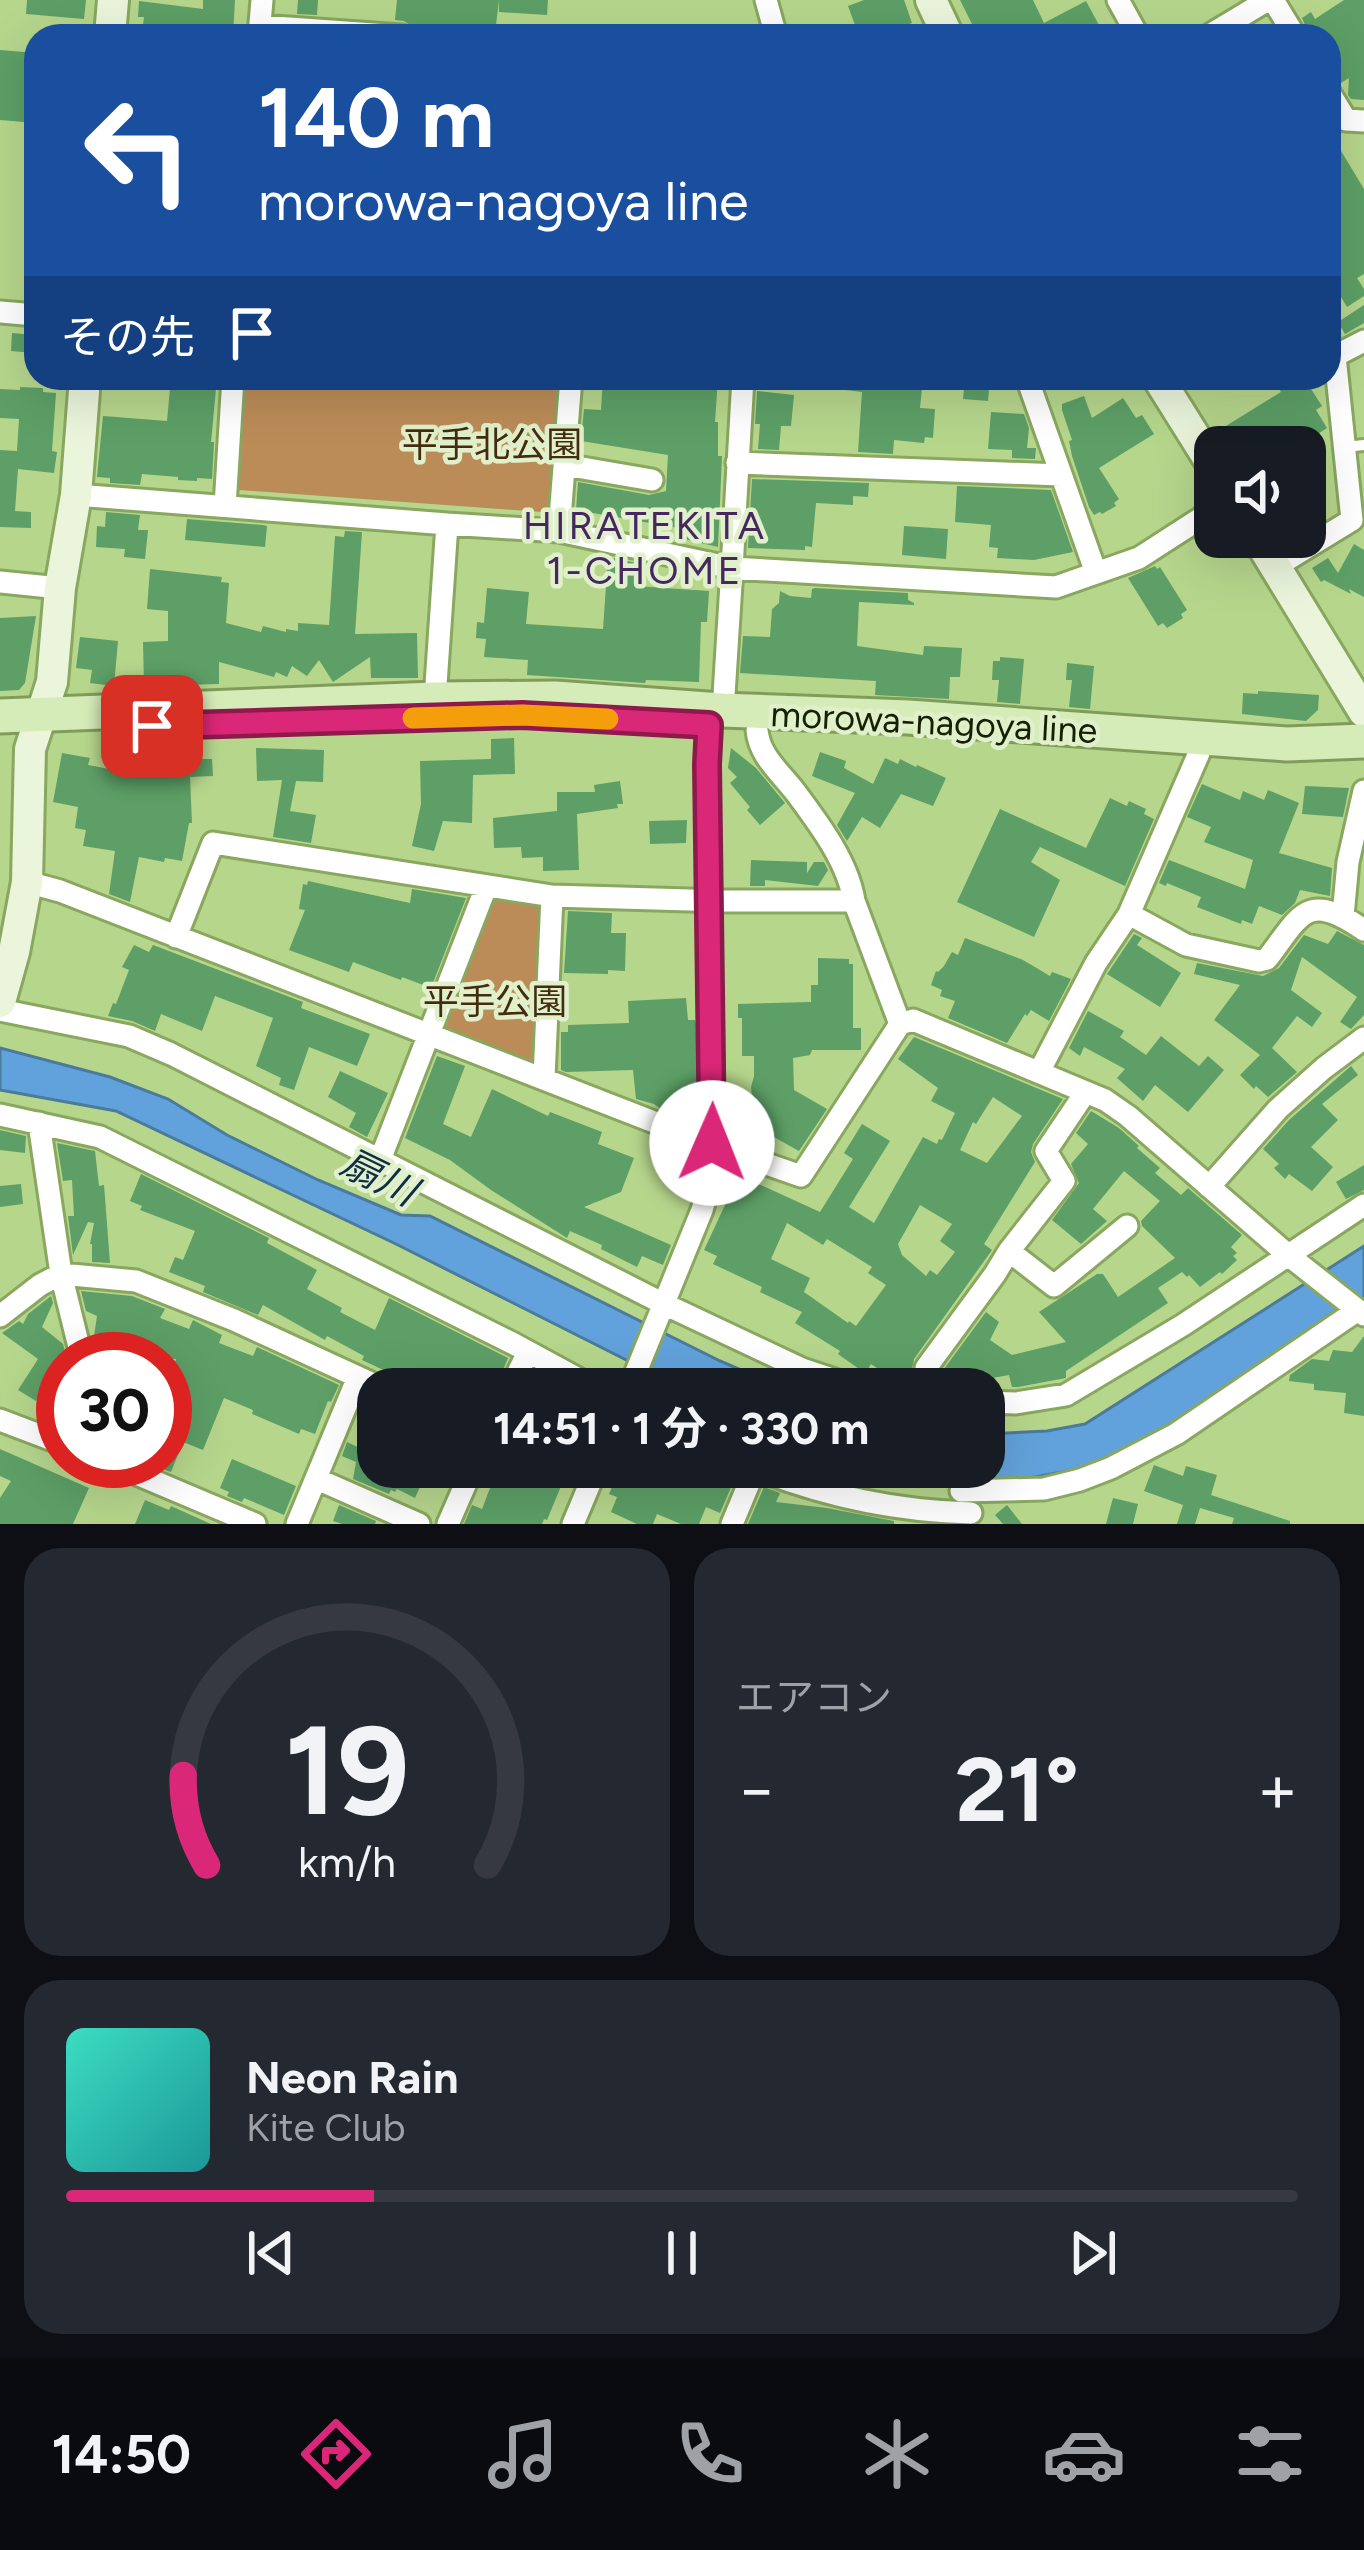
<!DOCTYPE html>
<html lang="ja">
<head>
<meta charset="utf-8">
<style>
  body { margin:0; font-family:Figtree,"Noto Sans JP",sans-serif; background:#242831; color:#f1f3f6; height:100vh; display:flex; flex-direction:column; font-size:45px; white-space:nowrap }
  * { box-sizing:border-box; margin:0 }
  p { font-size:39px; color:#9ea1a6 }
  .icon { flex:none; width:66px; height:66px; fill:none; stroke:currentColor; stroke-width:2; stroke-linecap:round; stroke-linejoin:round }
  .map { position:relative; height:1524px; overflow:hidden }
  .side { display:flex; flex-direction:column; gap:24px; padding:24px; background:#0d0f14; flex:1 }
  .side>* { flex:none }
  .banner { position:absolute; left:24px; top:24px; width:1317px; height:366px; border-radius:36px; box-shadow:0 12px 48px #0002; background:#1a4fa0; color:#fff; overflow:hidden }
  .fabs { position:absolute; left:1194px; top:426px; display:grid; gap:24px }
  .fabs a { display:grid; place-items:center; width:132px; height:132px; border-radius:24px; background:#171b24; box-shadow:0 12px 48px #0002; font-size:60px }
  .speed { position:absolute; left:36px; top:1332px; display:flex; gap:24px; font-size:60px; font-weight:700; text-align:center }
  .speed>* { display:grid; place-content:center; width:156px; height:156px; border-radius:50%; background:#171b24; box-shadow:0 12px 48px #0002; line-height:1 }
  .speed .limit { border:18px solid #d22; background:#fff; color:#111 }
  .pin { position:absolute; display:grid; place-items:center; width:102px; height:102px; color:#fff; margin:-51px; border-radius:24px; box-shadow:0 6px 18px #0006 }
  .me { position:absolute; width:132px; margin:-66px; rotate:1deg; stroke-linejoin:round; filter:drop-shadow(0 0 9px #0008) }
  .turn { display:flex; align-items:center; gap:42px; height:252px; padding:0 36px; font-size:54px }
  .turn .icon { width:156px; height:156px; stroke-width:2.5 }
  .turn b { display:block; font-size:84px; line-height:102px }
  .then { display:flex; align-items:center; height:114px; padding:0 36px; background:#0003; gap:24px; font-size:45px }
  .big { font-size:90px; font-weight:700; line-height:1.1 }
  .side .widget { flex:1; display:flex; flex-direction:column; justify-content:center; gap:18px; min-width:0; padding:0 42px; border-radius:36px; background:#242831 }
  .side .dial { align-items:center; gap:0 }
  .dial svg { height:312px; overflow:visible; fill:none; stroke:#363941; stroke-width:7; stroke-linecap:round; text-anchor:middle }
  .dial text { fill:#f1f3f6; stroke:none }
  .song { display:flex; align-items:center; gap:36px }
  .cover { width:144px; height:144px; border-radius:18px; background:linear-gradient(135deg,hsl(170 70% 55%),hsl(180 70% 35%)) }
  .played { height:12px; border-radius:6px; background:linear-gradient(90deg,#db2777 25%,#363941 25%) }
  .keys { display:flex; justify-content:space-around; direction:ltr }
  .heat { display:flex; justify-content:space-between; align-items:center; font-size:66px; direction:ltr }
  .side .tiles { flex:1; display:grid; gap:24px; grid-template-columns:1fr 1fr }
  .widget:last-child { grid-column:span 2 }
  .trip { position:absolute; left:357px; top:1368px; width:648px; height:120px; border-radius:36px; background:#171b24; box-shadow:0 12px 48px #0002; font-weight:700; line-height:120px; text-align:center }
  .menu { display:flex; height:192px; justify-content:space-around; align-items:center; background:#090b0e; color:#9ea1a6 }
  .menu .icon { width:84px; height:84px }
  .menu .on { color:#db2777 }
  .menu b { font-size:54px; color:#f1f3f6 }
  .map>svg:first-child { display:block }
</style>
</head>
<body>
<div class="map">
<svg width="1364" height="1524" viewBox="0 0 1364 1524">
  <rect width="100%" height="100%" fill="#b6d68c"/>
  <path fill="#bb8c58" d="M242,378H563L553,505L542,512L239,490L233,485Z
    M496,895L535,900L545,910L539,1054L525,1063L442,1031L438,1021L486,898Z"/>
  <path fill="#62a2dc" stroke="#4b7b9b" stroke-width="3" d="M0,1048L110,1077L168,1099L227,1135L318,1180L401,1215L430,1216L720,1361L785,1389H684L396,1244L116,1111L0,1090Z
    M1364,1246V1298L1160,1432L1085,1468L1006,1482L923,1483L862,1467H984V1434L1047,1431L1085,1424Z"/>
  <path fill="#5d9f66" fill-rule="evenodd" d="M27,0H86L84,19L26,14Z
    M203,0H235L233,36L190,34V36H170L171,30L146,28L143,25L144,17H138L139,1L203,9Z
    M298,0H318L317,15L297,14Z
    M397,0H548L547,15L499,12V0L495,33L413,27L404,21L395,20Z
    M864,0H904L912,23L876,36H859L848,6Z
    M960,0H1033L1044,23L1086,1L1100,27L1083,36H978Z
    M1344,0H1364V100L1351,99L1348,95L1349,78L1341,83L1329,77V36H1310L1302,18L1311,12L1315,19Z
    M0,50L36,53V123L0,120Z
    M1329,131L1364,189V274L1357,278L1364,289V296L1347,307L1329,277Z
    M1364,305V323L1345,334L1338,322Z
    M12,333L35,335L34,353L11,351Z
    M171,378H217L211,442H214L212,479L197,478V481L178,480V477L142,474L140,485L110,483V478L97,477L103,416L167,421Z
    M603,378H718L715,422H718V456H722L718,547L676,537L678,528L576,510L578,482L649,495L666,491L668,455L581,441L584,409L601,410Z
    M830,378H923L920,408L935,409L933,438L925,437L924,443L894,440L893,454L858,452L862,392L829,388Z
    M965,378H990L988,401L963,399Z
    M1272,378H1304L1322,406L1316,410L1327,428L1298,447H1232L1221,429L1281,392Z
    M20,387L43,388V392L56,393L52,451L57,452L54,473L18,469L15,511L31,512V528L0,527V450L17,451L19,419L0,418V389L20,390Z
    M757,391L794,395L791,426H781L779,450L758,449L760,424H755Z
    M1084,396L1092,418L1123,398L1136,418L1142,415L1154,434L1099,468L1119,499L1114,503L1116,506L1102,514L1100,512L1094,515L1089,507L1072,456L1069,441L1072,440L1062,410V404Z
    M991,412L1024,414L1029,428L1027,448H1036L1035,459L1012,458V450L988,449Z
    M752,479L869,483L868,497L853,496V505L816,503L812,547L805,546V550L748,548Z
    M957,486L1051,490L1073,552L1034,560L997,558L998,548L989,547L991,525L955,522Z
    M106,512L140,515L138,530H148L145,559L124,557L125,549L96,547L97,526L105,527Z
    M187,519L263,525L267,526L265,547L185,540Z
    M904,526L948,529L946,559L902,555Z
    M345,531L362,532L355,634L417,633L418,678H371L370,657L333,682L319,660L307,676L292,666L287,677L276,672L274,677L219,662V684L144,686L143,642L168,641V611L147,609L150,569L222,577L221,582L229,583L226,623L261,632L263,626L286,632V629L298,631V623L329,625L335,536L344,537Z
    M1354,544L1364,550V597L1349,589L1351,594L1324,580L1321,582L1312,568L1328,558L1338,573Z
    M608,557L637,563L636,586L709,591L707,622H701L699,682L646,680L645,683L527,675L528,660L484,657L486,639L476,638L477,622L484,623L487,588L529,592L526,624L603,629Z
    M1155,566L1157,569L1160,567L1187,610L1181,614L1183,618L1167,628L1163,623L1158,626L1128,578Z
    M815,588L908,593V600L914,603V605L859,602L857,646L923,655L924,646L962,648L960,677H950L949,699L875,695L876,681L740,673L743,636L770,637L772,609L779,603L780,591L790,596L811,598L812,589Z
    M36,616L25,683L19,690L0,691V618Z
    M80,637L118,641L114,686L90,683L92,670L76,668Z
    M1000,657L1024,659L1020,704L997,702L999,680H992L993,661H1000Z
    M1067,663L1094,666L1090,709L1069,707L1072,680H1066Z
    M1258,691L1319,695L1318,710L1306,721L1242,714L1243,693L1258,694Z
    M514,738L515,774L473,775L472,823L443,821L434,851L412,846L421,804L420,761L491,759V739Z
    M185,747V759H212L213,776L190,777L192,823H189L182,861L165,858L164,862L139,857L130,902L109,894L115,851L83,846L86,830L75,828L78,807L53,802L62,753L90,758L88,765L131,773L136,750Z
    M256,748L324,750L323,782L296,781L290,811L316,815L311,843L273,837L282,780L257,781Z
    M731,748L756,768L785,803L760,825L747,810L750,807L730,783L737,777L728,768Z
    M820,752L846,761L844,768L873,784L885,758L898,764L900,759L916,767L917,765L946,778L933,806L901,794L880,828L862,817L847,841L837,825L855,793L812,776Z
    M620,781L623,804H617L618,808L577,814L579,870L543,871V857L522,858L521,847L494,848L493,818L557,811V792H595L594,785Z
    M1202,784L1240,800L1243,791L1264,800L1268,790L1299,803L1279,853L1332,868L1330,896L1300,890L1295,903L1282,915L1259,906L1252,924L1242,920L1241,924L1197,907L1201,897L1167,883L1166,886L1159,883L1169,860L1245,889L1253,860L1204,842L1211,827L1187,817Z
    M1305,786L1349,788L1343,817L1302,814Z
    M1110,798L1127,806L1129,801L1146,809L1144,814L1154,819L1125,886L1040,847L1031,862L1060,880L1034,937L957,902L1000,809L1086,848Z
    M687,820L686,843L650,844L649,821Z
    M751,860L807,862V873L814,862H824L828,870L818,886L765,880V886H750Z
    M308,881L410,903L412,889L466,898L431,988L402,977L401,980L353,962L349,972L289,950L305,910L299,909L303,884L307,885Z
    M568,911L612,913L611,933H626L625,971L608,970V974L564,973Z
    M1337,931L1364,945V1015L1351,1029L1340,1022L1357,997L1302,957L1291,990L1322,1013L1312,1027L1297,1016L1272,1048L1297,1072L1268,1097L1256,1086L1254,1089L1240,1075L1260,1055L1214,1020L1240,985L1194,974L1197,963L1263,976L1279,968L1304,935L1328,944Z
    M1134,934L1142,938L1137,945L1181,973L1160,1007L1107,974Z
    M965,938L1023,960L1050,976L1052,972L1071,979L1049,1021L1031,1010L1027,1016L1025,1014L1007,1043L948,1018L955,1001L940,996L942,990L931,985L936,971L938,972L944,966L952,952L958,955Z
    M134,945L149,952L153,945L303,1002L301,1008L370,1034L357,1066L309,1047L294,1090L279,1085L281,1078L256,1066L273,1018L215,996L202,1031L161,1014L155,1031L132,1021L108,1016L113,1003L116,1004L129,970L122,967Z
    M818,958L849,959V964H853V1028H861V1050H812L810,1055L793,1058L794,1090L827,1109L799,1151L772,1136V1138L753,1130L748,1142L730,1135L740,1108L743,1109L744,1106L753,1110L751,1087L754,1076V1056H742V1018H738V1004L811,1002V985H818Z
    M686,998L688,1020H695L696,1024L698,1118H685L678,1115V1108L661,1109L654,1104L636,1099L633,1070L566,1072L561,1070V1032H568V1025L629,1023L628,1001Z
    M1088,1011L1124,1031L1120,1037L1146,1055L1161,1036L1199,1066L1208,1056L1224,1070L1188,1112L1155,1085L1143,1101L1117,1078L1125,1069L1084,1047L1080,1056L1069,1048Z
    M914,1037L1063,1099L1033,1144L1031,1152L1035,1162L984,1244L992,1250L914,1359L911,1374L903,1386L871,1364L867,1371L864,1368L862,1371L845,1359L838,1354L840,1351L795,1323L802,1312L760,1292L762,1287L713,1264L717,1256L704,1250L739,1175L820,1212L853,1159L844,1153L862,1124L890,1141L849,1207L874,1223L923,1137L937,1144L939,1139L942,1140L955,1113L931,1101L938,1088L898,1059ZM993,1097L1022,1116L987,1163L960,1150L973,1122L976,1124ZM920,1205L952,1224L940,1241L955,1252L937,1275L930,1270L926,1276L902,1255L898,1244ZM787,1223L823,1245L827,1239L872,1267L868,1273L886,1285L856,1326L849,1321L848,1323L804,1292L810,1278L771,1259Z
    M437,1056L465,1066L443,1124L471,1137L492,1089L548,1116L550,1112L602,1132L598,1144L634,1158L621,1192L584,1207L671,1245L663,1265L642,1256L637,1267L601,1249L602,1245L570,1231L567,1238L491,1190L450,1160L405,1138Z
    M1351,1066L1358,1075L1322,1104L1338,1120L1311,1147L1333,1167L1312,1191L1289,1174L1285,1179L1274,1168L1279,1164L1263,1149L1289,1120Z
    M340,1071L388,1093L367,1137L349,1127L356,1113L328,1097Z
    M1091,1111L1119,1128L1139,1146L1137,1148L1160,1168L1155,1173L1181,1195L1188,1188L1242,1235L1231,1247L1237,1253L1233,1256L1237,1260L1222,1274L1220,1272L1200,1287L1189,1275L1187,1277L1182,1272L1158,1288L1168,1303L1066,1371V1378L1018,1387H1012L1009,1375L987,1379L983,1385L973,1378L967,1386L956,1378L953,1383L941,1373L986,1312L999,1322L990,1340L1012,1355L1066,1342L1039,1312L1097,1274H1103L1118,1297L1175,1258L1142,1226L1141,1221L1160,1201L1124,1171L1093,1209L1107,1221L1081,1244L1052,1220L1079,1183L1071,1164L1088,1144L1076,1133Z
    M0,1130L26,1136L25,1153L0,1150Z
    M57,1143L95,1151L99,1186L104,1185L110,1263L92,1262V1244H90L94,1223L88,1222L73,1255L68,1216H74L72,1180L63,1181Z
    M1364,1165V1190L1346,1199L1336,1182Z
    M141,1174L269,1238L267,1243L317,1270L307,1289L342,1308L340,1312L375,1330L389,1298L508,1358L495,1389H470L449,1380L445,1389H438L396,1370L394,1375L362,1360L364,1356L327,1336L325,1340L263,1305L258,1315L203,1292L205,1286L169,1272L175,1257L183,1260L195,1231L140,1210L142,1206L130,1201Z
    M21,1184L23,1204L0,1207V1186Z
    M81,1291L132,1296L165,1309L160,1318L189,1329L193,1320L222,1335L219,1343L253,1356L257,1347L339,1385L331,1402L328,1401L315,1434L301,1429L299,1434L252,1414L253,1410L224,1398L203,1450L183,1442L171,1472L165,1470V1419L183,1374L172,1370L176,1359H127L128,1355L95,1350L93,1343L97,1316L86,1311Z
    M51,1296L53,1303L42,1327L63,1344L67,1359H63V1404L38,1398L36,1401L18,1390L38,1359L2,1333L19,1321L23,1324L28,1314Z
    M1364,1336V1416L1344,1413L1346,1393L1314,1390V1384L1289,1381L1290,1375L1312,1359L1329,1361L1333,1350L1352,1352Z
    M378,1419V1467H429L415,1498L397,1489L395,1492L391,1490L389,1494L353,1479L356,1462L342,1456L347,1442L364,1450Z
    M0,1449L89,1488L73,1524H0V1498L11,1481L0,1476Z
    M232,1459L296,1486L284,1515L244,1498L242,1502L227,1496L229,1492L220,1488Z
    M1154,1465L1183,1476L1186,1466L1217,1475L1211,1495L1290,1521V1524H1232L1234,1518L1200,1508L1195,1524H1177L1183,1505L1144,1491Z
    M498,1467H569L547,1520L544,1519L542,1524H464L472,1505L482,1509Z
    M621,1467H737L738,1471L720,1513L706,1507L699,1524H681L657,1514L653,1524H637L611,1512L617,1497L609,1494Z
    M764,1487L780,1493L776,1502L827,1508L894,1521V1524H748Z
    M1113,1498L1138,1504L1133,1524H1106Z
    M145,1500L169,1510L171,1506L211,1524H135Z
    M339,1505L376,1521L375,1524H342L333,1521Z
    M1007,1505L1022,1524H1003L995,1515Z"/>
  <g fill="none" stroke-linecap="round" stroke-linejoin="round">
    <g stroke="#89a75f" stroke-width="16">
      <path id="lane" d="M1345,447L1364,445"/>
    </g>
    <g stroke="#89a75f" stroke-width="27">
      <path id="street" d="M766,0L776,36
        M1118,0L1138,36
        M1273,0L1295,36
        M260,26L402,36
        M259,35L262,0
        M1208,36L1268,0
        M1329,92L1346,120L1364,121
        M0,312L36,315
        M1027,378L1096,573
        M737,463L1061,475
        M565,465L652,480
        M76,495L447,524
        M225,506L233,378
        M559,531L732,568L743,378
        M1275,567L1352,520L1335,356L1364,341
        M0,582L60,588
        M435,699L447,524L559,531L571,378
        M27,882L60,891L726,1150L801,1176L900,1024L854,901C848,862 819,824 796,793C781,773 759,756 757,730
        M1129,914L1186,945L1259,961L1267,959C1302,913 1307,891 1364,930
        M1343,916L1348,862L1364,791
        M176,937L213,843L552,896L723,901H854
        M0,1010L129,1036L171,1054L662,1303L802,1369L862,1389
        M900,1024L913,1020L1105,1100L1128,1116L1288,1255L1364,1315
        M1039,1072L1096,963L1129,914L1199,753
        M544,1078L552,896
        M0,1115L100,1137L514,1344L597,1389
        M39,1123L61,1274L82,1359
        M380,1160L486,887
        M1209,1187L1278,1109L1324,1068L1364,1038
        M1009,1251L1054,1286L1127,1226
        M0,1316L40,1285L61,1274L136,1281L234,1320L384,1389
        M510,1389L528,1352
        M629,1389L702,1210L711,1178L713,1118L707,764L709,725L721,710L724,695L732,568L1056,587L1139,558L1215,509
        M926,1389V1368L995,1274L1009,1251L1064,1181L1046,1151L1085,1093
        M984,1402L1016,1403L1066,1395L1183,1325L1364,1205
        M0,1420L63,1444
        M106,1461L255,1524
        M752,1467C821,1495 896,1511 971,1513
        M317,1479L419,1524
        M961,1491L1044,1489L1080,1480L1111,1468L1176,1434L1358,1310
        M297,1524L358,1377
        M448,1524L473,1467
        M573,1524L597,1467
        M732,1524L755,1469"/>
    </g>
    <g stroke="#89a75f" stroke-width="36">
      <path id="secondary" d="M931,0L948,36
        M110,36L113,0
        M1158,378L1215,469
        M1257,537L1364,712
        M0,1002L14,952L27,882L30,749L52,682L60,588L76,495L85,378"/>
    </g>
    <g stroke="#819c5a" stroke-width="39">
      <path id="primary" d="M0,716L435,699L555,698L721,710L908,717L1287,744L1364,741"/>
    </g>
    <use href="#lane" stroke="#fff" stroke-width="10"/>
    <use href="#street" stroke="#fff" stroke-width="21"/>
    <use href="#secondary" stroke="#eaf5dc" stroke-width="30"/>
    <use href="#primary" stroke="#d6ecb8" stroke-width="33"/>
  </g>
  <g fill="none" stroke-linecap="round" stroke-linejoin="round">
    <g stroke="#8e194d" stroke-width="30">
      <path id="route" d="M152,726L522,715L709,725L707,764L712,1143"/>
    </g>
    <use href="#route" stroke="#db2777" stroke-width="21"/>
    <path stroke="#f59e0b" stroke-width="21" d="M413,718L522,715L608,719"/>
  </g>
  <g text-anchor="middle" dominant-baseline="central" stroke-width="9" stroke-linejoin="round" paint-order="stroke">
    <g font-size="36" fill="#452c10" stroke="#dff0cb">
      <text x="492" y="444">平手北公園</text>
      <text x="495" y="1001">平手公園</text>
    </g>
    <g font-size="36" fill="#162104" stroke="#dff0cb">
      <text transform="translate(934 722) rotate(3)">morowa-nagoya line</text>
    </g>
    <g font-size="39" letter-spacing="3" fill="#46275f" stroke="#dff0cb">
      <text x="645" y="525">HIRATEKITA<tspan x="645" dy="45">1-CHOME</tspan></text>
    </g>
    <g font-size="39" font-style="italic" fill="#112d45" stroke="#dff0cb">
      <text transform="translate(379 1177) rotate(26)">扇川</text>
    </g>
  </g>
</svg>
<div class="fabs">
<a><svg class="icon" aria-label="sound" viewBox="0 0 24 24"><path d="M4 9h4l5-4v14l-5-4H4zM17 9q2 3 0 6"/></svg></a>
</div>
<div class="speed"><div class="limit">30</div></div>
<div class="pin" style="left:152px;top:726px;background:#d93025"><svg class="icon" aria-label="arrive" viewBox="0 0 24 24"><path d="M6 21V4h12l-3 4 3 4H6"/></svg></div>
<svg class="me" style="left:712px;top:1143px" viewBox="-20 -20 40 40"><circle r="19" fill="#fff"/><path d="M0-13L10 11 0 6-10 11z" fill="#db2777"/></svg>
<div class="trip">14:51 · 1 分 · 330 m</div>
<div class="banner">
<div class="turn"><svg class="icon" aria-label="left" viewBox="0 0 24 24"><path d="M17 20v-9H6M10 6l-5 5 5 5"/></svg><div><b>140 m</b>morowa-nagoya line</div></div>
<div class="then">その先<svg class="icon" aria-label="arrive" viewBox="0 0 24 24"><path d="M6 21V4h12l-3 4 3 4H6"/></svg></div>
</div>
</div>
<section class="side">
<div class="tiles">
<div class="widget dial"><svg viewBox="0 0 100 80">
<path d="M14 69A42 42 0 1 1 86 69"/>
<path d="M14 69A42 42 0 0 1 8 46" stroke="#db2777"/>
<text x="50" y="56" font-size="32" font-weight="700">19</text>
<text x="50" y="72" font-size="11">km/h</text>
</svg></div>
<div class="widget"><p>エアコン</p>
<div class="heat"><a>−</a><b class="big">21°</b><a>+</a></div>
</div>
<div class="widget">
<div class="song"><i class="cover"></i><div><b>Neon Rain</b><p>Kite Club</p></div></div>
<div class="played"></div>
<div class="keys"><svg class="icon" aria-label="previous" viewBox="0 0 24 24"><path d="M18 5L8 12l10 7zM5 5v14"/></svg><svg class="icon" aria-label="pause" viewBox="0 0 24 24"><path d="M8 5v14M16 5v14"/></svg><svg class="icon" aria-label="next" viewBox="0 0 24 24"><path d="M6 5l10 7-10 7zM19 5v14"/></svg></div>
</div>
</div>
</section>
<nav class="menu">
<b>14:50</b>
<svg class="icon on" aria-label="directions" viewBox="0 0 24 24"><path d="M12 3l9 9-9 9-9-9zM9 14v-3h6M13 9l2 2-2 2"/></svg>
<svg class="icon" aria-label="music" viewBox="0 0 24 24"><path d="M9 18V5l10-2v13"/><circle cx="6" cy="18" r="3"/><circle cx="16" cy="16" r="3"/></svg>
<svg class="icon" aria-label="phone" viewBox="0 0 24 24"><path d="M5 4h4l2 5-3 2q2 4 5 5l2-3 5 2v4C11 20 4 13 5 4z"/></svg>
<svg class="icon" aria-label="climate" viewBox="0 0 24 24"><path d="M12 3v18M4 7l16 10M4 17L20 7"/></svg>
<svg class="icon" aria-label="car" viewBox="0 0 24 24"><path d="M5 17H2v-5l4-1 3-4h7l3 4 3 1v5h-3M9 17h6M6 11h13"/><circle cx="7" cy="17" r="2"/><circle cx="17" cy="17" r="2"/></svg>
<svg class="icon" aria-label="filters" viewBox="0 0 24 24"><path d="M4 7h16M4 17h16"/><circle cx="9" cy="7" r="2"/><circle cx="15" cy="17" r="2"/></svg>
</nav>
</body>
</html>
